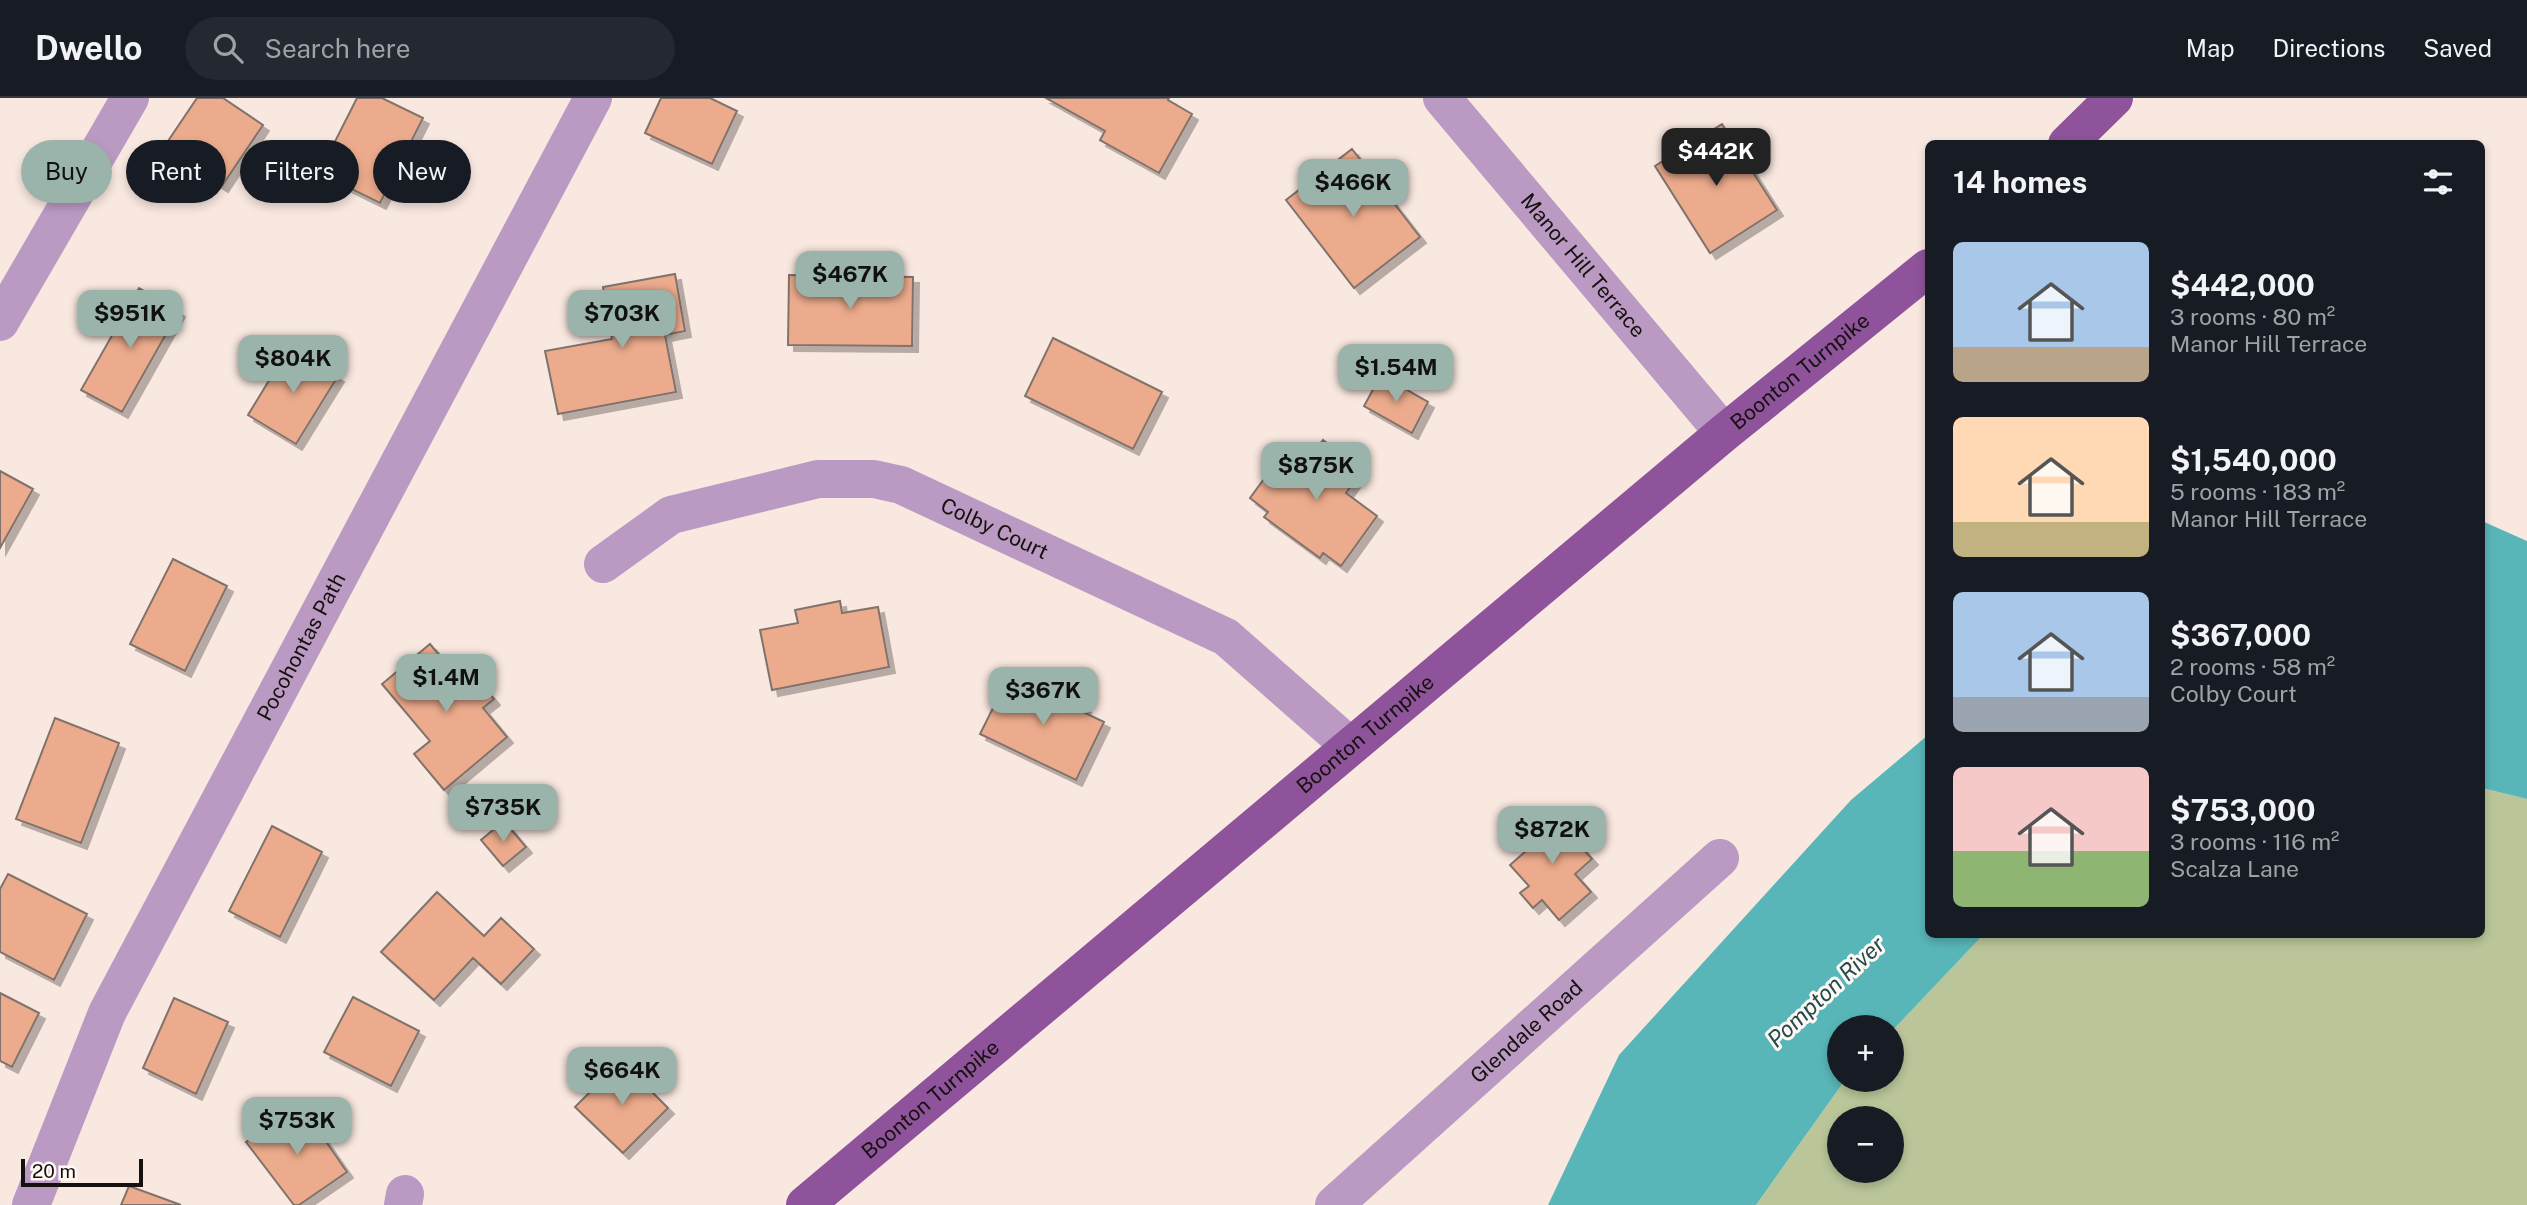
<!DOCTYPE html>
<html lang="en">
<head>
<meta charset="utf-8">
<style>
  :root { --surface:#171b24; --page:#242831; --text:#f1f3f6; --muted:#9ea1a6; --line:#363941; --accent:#9ab4ab }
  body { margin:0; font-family:"Public Sans",sans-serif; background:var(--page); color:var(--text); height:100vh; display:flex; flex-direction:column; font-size:26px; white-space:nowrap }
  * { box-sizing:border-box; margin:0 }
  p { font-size:23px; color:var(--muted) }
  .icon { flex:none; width:38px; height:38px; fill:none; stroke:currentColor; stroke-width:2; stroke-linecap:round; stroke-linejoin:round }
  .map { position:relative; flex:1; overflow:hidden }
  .panel { position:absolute; left:1925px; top:42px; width:560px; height:798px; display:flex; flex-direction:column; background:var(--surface); border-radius:10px; box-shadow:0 4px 10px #0003 }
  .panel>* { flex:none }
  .guide { position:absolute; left:21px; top:42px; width:665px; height:63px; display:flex; gap:14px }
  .controls { position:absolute; left:1827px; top:917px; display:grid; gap:14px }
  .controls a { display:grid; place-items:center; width:77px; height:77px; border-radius:50%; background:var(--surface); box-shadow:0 4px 10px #0003; font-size:35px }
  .scale { position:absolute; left:21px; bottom:18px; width:122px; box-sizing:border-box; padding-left:7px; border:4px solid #16110e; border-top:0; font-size:19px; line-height:24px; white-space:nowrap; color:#16110e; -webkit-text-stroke:5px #fff8f5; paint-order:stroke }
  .price { position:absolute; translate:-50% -60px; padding:0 16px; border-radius:14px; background:var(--accent); color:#111; font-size:23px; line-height:46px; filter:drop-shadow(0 2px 4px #0008) }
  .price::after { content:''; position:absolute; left:50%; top:42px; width:21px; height:16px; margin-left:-10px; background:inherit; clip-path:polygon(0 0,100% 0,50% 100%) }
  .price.on { background:#222; color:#fff }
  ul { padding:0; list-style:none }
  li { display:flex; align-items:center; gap:21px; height:175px; padding:0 28px }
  li span { display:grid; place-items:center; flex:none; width:196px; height:140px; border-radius:10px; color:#555 }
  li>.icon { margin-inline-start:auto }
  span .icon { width:84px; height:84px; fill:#fffc; stroke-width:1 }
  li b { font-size:30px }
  h2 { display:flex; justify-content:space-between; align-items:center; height:84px; padding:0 28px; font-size:30px }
  .chip { padding:0 24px; border-radius:32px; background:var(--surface); box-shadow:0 4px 10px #0003; font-size:24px; line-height:63px }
  .chip.on { background:var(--accent); color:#111 }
  header { display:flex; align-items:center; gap:42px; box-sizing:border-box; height:98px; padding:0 35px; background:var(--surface); border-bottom:2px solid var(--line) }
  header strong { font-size:33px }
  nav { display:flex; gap:38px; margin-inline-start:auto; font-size:24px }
  .search { width:490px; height:63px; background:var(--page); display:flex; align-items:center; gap:18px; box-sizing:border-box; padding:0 24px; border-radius:38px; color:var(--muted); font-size:26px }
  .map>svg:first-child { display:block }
  .green { fill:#bac699; fill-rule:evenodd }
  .water { fill:#59b6b8 }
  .building { fill:#ecab8c; stroke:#81736c; stroke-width:2; filter:url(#shadow) }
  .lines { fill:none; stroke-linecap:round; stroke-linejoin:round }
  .minor { stroke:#ba9ac2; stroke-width:38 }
  .major { stroke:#8e539b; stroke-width:38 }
  .labels { text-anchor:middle; stroke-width:6; stroke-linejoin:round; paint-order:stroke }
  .street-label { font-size:21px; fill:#16110e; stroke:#fff8f5 }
  .water-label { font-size:23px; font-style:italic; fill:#224d4d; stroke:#fff8f5 }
</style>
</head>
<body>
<header>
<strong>Dwello</strong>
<div class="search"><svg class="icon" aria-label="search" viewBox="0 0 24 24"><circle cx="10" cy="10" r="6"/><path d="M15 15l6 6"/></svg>Search here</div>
<nav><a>Map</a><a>Directions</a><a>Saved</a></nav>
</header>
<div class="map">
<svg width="2527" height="1107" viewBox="0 0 2527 1107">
  <defs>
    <filter id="shadow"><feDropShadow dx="6" dy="6" stdDeviation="0" flood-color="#0004"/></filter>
  </defs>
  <rect width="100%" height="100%" fill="#f9e8e0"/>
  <path class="green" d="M2482,690L2527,701V1107H1756L1845,982H1892V933L1983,837L2482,836ZM1839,1020H1892V1073H1839Z"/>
  <path class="water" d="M2482,423L2527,443V701L2482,690Z
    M1928,637V836L1983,837L1892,933V929H1839V982H1845L1756,1107H1548L1619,957L1851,702Z"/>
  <path class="building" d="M197,0H223L263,27L222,88L164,49Z
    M357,0H382L423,20L380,105L319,75Z
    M661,0H710L737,13L712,66L645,35Z
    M1046,0H1169L1168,2L1192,16L1159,75L1100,42L1105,33Z
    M1722,26L1777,112L1710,155L1655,68Z
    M1352,51L1420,139L1354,190L1286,102Z
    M675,176L685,233L665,237L676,294L558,316L545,253L612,241L603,189Z
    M789,177L913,179L912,248L788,247Z
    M139,190L179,213L122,314L81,292Z
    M1053,240L1162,294L1133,351L1025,298Z
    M290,248L338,278L296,346L248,317Z
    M1381,277L1428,304L1412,335L1364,308Z
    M1323,342L1363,371L1346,395L1377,418L1341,468L1323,455L1320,460L1264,419L1268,414L1250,400L1286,351L1306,365Z
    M0,373L33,391L0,450Z
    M173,461L227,488L185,573L130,546Z
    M840,503L842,515L878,509L889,569L772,592L760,532L798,525L795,512Z
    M430,546L454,575L464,566L494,601L483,610L507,639L444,692L414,656L430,643L382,586Z
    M1009,578L1030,588L1033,583L1085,609L1083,614L1104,624L1076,682L980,636Z
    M55,620L119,645L81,745L16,721Z
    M1547,710L1592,761L1575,776L1591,794L1559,822L1542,802L1533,810L1520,795L1529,788L1510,767L1535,745L1523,731Z
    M504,723L526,749L503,768L481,742Z
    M272,728L322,754L280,839L229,813Z
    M8,776L87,816L54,882L0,854V791Z
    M437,794L484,838L501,820L534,851L501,886L473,860L434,902L381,854Z
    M0,895L39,915L12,969L0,963Z
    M353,899L419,933L391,988L324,954Z
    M174,900L228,924L196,996L143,970Z
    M621,963L668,1010L623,1055L575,1009Z
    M302,1009L347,1074L299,1107H294L246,1044Z
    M129,1088L181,1107H121Z"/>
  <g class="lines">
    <g class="minor">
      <path id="s1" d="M1442,0L1724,335"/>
      <path d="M0,224L130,0"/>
      <path id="s2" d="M603,466L671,417L818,381H874L901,387L1226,539L1350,648"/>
      <path id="s3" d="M31,1107L107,915L593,0"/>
      <path d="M403,1107L405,1096"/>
      <path id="s4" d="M1334,1107L1720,760"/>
    </g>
    <g class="major">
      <path d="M2067,46L2114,0"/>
      <path id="s5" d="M805,1107L1724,335L1928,170"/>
    </g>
  </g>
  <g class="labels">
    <g class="street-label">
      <text dy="7" stroke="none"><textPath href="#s1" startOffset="219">Manor Hill Terrace</textPath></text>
      <text dy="7" stroke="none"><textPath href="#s5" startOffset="1298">Boonton Turnpike</textPath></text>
      <text dy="7" stroke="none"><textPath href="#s2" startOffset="422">Colby Court</textPath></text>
      <text dy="7" stroke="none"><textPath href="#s3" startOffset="621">Pocohontas Path</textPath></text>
      <text dy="7" stroke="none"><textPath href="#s5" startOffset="732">Boonton Turnpike</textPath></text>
      <text dy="7" stroke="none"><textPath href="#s4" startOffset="259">Glendale Road</textPath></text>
      <text dy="7" stroke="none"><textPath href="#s5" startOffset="164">Boonton Turnpike</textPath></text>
    </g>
    <g class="water-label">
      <text transform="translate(1826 894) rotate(-43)" y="8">Pompton River</text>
    </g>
  </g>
</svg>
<div class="controls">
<a>+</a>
<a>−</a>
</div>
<div class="scale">20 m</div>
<b class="price on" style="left:1716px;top:90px">$442K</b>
<b class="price" style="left:1353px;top:121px">$466K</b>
<b class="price" style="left:850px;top:213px">$467K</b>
<b class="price" style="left:130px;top:252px">$951K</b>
<b class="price" style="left:622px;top:252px">$703K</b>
<b class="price" style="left:293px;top:297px">$804K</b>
<b class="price" style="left:1396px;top:306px">$1.54M</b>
<b class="price" style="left:1316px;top:404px">$875K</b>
<b class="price" style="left:446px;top:616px">$1.4M</b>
<b class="price" style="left:1043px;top:629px">$367K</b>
<b class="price" style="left:503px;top:746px">$735K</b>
<b class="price" style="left:1552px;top:768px">$872K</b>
<b class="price" style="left:622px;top:1009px">$664K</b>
<b class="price" style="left:297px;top:1059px">$753K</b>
<div class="guide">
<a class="chip on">Buy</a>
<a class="chip">Rent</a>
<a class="chip">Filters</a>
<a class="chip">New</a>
</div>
<section class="panel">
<h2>14 homes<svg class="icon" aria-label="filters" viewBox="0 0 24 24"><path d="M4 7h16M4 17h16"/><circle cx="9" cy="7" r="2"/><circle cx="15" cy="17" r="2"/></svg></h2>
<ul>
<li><span style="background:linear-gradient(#a9c7e8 75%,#b9a48a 0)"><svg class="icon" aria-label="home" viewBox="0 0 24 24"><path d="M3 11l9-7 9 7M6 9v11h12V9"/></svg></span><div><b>$442,000</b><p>3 rooms · 80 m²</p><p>Manor Hill Terrace</p></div></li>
<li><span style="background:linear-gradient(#ffd9b3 75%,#c2b280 0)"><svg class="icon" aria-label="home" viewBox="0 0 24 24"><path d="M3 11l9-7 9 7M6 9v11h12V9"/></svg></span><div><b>$1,540,000</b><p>5 rooms · 183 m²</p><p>Manor Hill Terrace</p></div></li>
<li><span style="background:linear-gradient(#a9c7e8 75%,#9aa5b1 0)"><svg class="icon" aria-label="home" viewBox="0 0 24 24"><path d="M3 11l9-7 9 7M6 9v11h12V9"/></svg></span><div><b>$367,000</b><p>2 rooms · 58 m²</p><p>Colby Court</p></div></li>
<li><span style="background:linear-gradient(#f6c9c9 60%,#8fb573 0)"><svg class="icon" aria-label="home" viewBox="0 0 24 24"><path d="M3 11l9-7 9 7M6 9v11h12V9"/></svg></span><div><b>$753,000</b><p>3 rooms · 116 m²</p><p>Scalza Lane</p></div></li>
</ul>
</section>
</div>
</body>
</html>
